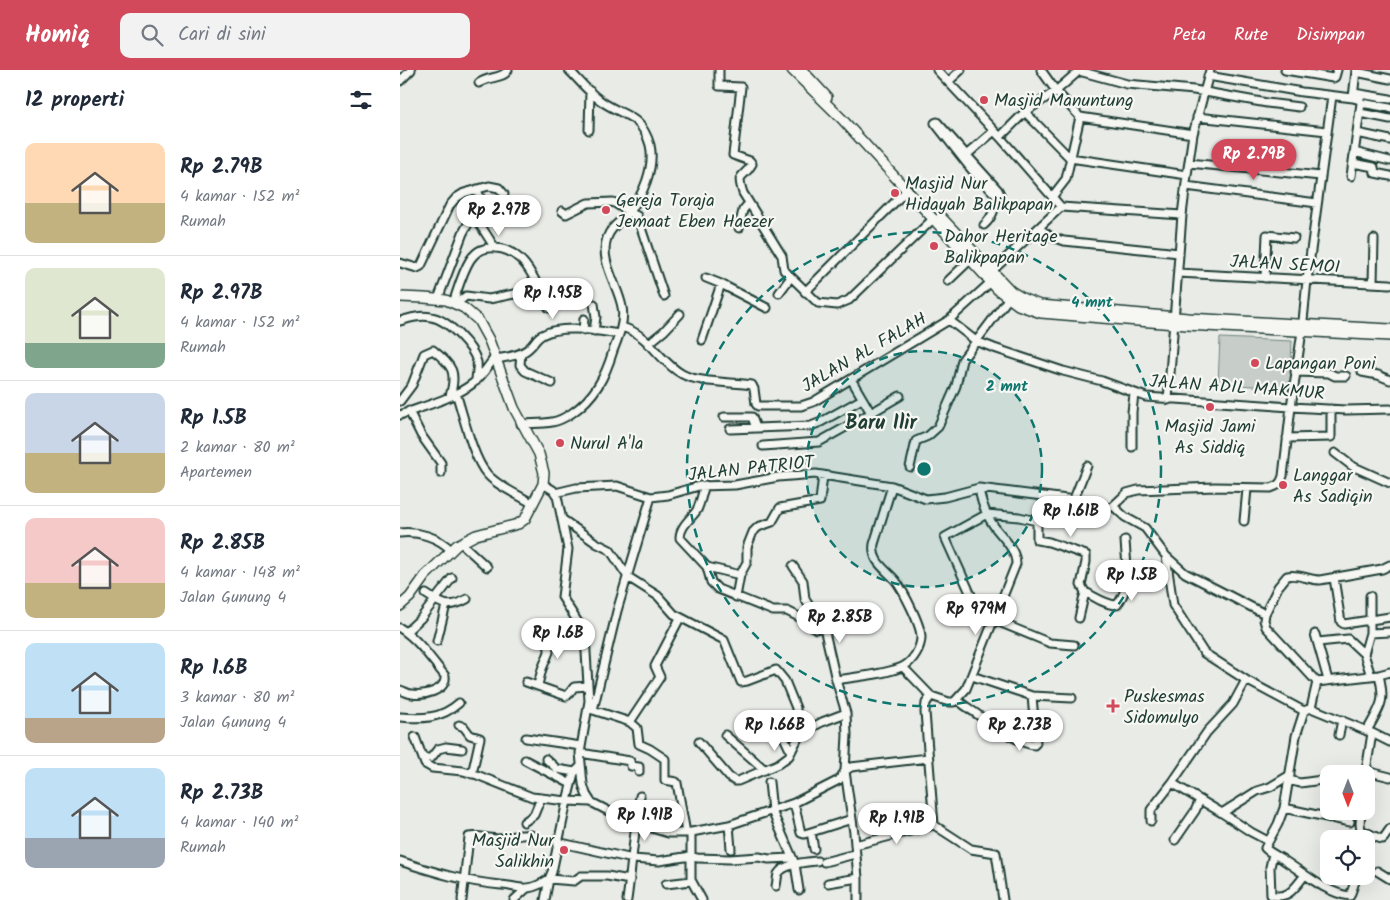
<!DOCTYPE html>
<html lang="id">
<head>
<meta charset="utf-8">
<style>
  :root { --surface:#fff; --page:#f2f2f3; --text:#1f2937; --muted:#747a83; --line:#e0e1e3; --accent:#d1495b }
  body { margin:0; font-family:Kalam,sans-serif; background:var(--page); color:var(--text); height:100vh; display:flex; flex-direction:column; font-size:19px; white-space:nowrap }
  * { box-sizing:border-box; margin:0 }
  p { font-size:16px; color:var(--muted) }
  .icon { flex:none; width:28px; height:28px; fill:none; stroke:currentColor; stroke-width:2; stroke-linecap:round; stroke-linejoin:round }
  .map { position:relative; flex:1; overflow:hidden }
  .sheet { display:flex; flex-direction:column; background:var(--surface); width:400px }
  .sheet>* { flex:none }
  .needle { width:32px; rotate:180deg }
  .fabs { position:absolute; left:920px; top:695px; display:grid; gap:10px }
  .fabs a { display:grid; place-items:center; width:55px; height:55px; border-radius:10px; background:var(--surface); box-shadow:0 5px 20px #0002; font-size:25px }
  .price { position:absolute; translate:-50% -42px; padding:0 11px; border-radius:18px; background:#fff; color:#222; font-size:16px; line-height:32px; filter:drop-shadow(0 1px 2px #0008) }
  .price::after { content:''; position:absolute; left:50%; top:30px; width:15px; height:11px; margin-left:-8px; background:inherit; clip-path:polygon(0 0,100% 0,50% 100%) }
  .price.on { background:var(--accent); color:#fff }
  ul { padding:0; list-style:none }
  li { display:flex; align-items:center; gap:15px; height:125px; padding:0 25px }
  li+li { border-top:1px solid var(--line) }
  li span { display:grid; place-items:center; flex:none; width:140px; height:100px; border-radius:10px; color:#555 }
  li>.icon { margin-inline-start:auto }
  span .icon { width:60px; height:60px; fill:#fffc; stroke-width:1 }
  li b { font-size:21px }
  h2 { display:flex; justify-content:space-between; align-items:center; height:60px; padding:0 25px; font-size:21px }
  header { display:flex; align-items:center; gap:30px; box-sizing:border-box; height:70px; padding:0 25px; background:var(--accent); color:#fff }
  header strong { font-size:24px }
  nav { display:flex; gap:28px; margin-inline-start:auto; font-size:18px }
  .search { width:350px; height:45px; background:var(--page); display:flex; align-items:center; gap:12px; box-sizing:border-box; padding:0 18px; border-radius:10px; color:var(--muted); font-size:19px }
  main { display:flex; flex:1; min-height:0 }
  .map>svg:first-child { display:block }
  .green { fill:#c7cec9; stroke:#73867e }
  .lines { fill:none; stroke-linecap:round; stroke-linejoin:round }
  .minor-casing { stroke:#1f3d34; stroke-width:11 }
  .major-casing { stroke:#1f3d34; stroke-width:12 }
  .minor { stroke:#f6f6f2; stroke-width:7 }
  .major { stroke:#f6f6f2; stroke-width:9 }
  .ring { fill:none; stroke:#0f766e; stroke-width:2.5; stroke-dasharray:9 6 }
  .poi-dot { fill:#d1495b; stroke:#f6f6f2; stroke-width:2 }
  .labels { text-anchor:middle; stroke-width:4.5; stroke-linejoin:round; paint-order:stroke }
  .poi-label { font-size:18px; fill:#1f3d34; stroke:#f6f6f2; text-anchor:start }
  .street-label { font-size:18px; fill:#1f3d34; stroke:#f6f6f2 }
  .quarter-label { font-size:20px; font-weight:bold; fill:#1f3d34; stroke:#f6f6f2 }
  .centre { fill:#0f766e; stroke:#f6f6f2; stroke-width:2.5 }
  .ring-label { font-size:15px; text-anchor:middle; font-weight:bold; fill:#0f766e; stroke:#f6f6f2; stroke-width:4.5; stroke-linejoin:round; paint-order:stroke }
</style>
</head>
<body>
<header>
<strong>Homiq</strong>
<div class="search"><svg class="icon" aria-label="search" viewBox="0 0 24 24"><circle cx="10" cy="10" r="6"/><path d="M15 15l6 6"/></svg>Cari di sini</div>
<nav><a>Peta</a><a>Rute</a><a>Disimpan</a></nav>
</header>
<main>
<section class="sheet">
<h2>12 properti<svg class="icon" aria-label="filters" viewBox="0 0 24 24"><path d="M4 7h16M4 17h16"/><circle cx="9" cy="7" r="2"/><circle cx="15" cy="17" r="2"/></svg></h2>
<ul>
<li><span style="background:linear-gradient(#ffd9b3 60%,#c2b280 0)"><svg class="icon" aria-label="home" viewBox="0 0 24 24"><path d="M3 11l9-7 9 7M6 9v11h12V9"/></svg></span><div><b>Rp 2.79B</b><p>4 kamar · 152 m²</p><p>Rumah</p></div></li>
<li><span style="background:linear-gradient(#dfe7d0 75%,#7fa58c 0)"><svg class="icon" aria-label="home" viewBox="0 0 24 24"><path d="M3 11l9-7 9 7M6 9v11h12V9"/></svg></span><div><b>Rp 2.97B</b><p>4 kamar · 152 m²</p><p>Rumah</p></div></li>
<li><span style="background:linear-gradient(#c9d6e8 60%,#c2b280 0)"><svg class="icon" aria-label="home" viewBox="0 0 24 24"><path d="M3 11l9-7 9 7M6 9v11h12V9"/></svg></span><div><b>Rp 1.5B</b><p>2 kamar · 80 m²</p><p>Apartemen</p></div></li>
<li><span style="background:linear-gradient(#f6c9c9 65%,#c2b280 0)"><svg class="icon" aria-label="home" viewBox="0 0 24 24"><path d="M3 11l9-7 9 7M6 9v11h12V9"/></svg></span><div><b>Rp 2.85B</b><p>4 kamar · 148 m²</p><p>Jalan Gunung 4</p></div></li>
<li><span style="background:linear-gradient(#bfe0f5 75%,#b9a48a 0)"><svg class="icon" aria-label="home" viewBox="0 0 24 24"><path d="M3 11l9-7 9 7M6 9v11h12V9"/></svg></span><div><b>Rp 1.6B</b><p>3 kamar · 80 m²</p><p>Jalan Gunung 4</p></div></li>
<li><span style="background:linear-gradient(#bfe0f5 70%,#9aa5b1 0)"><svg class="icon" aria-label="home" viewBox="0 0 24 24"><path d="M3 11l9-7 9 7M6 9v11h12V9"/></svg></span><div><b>Rp 2.73B</b><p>4 kamar · 140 m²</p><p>Rumah</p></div></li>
</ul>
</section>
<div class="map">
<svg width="990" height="830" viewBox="0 0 990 830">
  <rect width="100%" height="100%" fill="#e9ebe7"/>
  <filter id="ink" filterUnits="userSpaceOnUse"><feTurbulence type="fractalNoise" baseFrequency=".02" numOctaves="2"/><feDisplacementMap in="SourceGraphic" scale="10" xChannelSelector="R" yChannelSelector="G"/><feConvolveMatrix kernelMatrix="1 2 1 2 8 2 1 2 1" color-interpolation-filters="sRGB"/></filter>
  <g filter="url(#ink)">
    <path class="green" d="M820,268L892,271L890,318L818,314Z"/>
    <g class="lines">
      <defs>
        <path id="minor" d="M319,0V16L341,17L333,85L350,91L352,94C343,110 336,101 343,123L382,186L384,200L386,202L418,233L437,235L449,230L534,148
          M537,0L600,67L661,137
          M641,0L656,21L680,47L793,64
          M885,0L933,8L935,7L937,0
          M679,1L727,14L794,20L867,33L899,37
          M956,2L990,9
          M808,6L902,22L953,28L956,0
          M0,11L11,0
          M548,12L561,0
          M79,13C89,6 103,9 108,0
          M954,23L990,29
          M961,33L990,38
          M625,42L670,88L787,105
          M960,43L990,49
          M797,47L927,61
          M537,52L598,120L600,124L599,126L596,125L572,100L535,53Z
          M189,60L190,21
          M957,63L990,70
          M600,67L625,42L656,21L680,0
          M954,82L990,91
          M563,88L594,61
          M789,93L921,106
          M953,93L974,97L975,103L990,106
          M951,106L961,33L960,30L953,28
          M786,116L917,133
          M652,127L666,109L680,47
          M162,141L166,144L188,133L213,132L229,142L237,146L264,226
          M72,146L79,153L95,178
          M584,155C593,147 595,138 597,126
          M339,158L343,140L349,133
          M639,158L651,167L664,171L779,183
          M0,193L17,198L21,196L50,135L56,128L64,123L89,116L99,118L104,124
          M592,201L661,137L782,145
          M778,203L990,214
          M306,208L321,214L367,238
          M865,208L867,165L894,168
          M548,211L571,189
          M973,213L974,169
          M405,222L508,119
          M379,223L391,207
          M38,229L63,163L79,134L80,128L77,119
          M53,233C58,219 62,203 70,190C77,180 84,177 96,178C126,180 137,215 149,238
          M56,234L66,226L89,229L114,224
          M549,250L576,271L594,278L663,301L702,311L746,327L891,337L946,340L990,339
          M0,251C10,248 20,245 31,247C47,249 73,276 77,292C78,298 76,305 76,311
          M221,257C250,264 258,291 282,304C298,313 333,312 352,315L354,319L356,334L358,336H401L413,332L549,250L591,212
          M183,260L184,249
          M194,261L196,247L194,234
          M302,270L321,214
          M248,274L264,261L280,244
          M121,283L120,295L125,301L152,313
          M96,289C106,287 121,286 129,278C134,274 136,268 142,265C162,254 198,261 219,264
          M895,302L929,303L935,306H946
          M962,302L978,305L990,310
          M56,323C63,344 73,389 87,404C97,416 119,425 133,434
          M768,330L782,145L787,105L793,64L810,0
          M0,331L12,315L24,284L33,280C53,296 57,302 50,326
          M9,341L21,365L41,393V403
          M471,343L500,326
          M0,345C24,336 52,329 72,314C82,307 88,296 95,287
          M324,347H352L356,358
          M121,354C131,353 142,354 152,352C159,351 166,347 172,343C195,327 205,307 213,281C218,268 225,252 222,237C218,215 199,191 207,168C211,156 222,151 229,142C243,126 255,97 250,75C241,44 224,47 201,31C189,23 179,10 169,0
          M330,359L411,356L421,352L462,329
          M887,368L931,367V339
          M363,376L419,372L471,343L451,309
          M732,377V342L734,324
          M935,383L952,396L990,413
          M510,397L516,371L528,366L538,357L556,316L562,290L608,229
          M143,414L153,420L157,426L168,479L162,527L181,557L185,566L189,631L180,683L183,714L186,724L191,732L216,745L235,753L268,763H286L329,755L394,733L439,710L445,701L451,697L528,688
          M305,415C302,423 301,432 297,440C291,449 280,456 280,468L307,497L340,505L336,527
          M579,418C581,432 586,445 594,456C602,467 616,479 616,494L566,619L554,632H549L531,626L526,633L525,642L534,755L571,779L596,783L603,830
          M155,423L176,418L217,416L251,427L268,425L299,416L335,415L378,407L416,404L492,416L526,429L545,427L579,418L667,429L705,439L713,436L727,423L738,420L815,417L871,418C878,416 881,413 883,406L891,337L902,261L907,210L932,26
          M673,431L687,396
          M713,436L725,447L745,458L766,486L785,503L865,544
          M162,449L196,473L210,480L228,507L258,526L274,544L324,570L341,612L347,611L376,600L385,611L396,638V653L402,663
          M844,451L847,419
          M0,463C18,461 38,467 51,480
          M61,473L87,497
          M766,486L773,535L804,583L846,610L904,641
          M990,495L982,499L920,510C909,510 897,503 887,506L878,517L865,544L864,550L866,557L917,612L979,605L990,602
          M393,496L403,511L405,529L425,562L436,610L446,643L447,665L445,701L454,763L458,808V830
          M307,497L311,512L318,519L373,541H387L405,550L416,559L422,556
          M340,505L347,492V477L353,462L358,457L372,452L380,438L420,431L423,405
          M934,508L941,552L944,554L990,547
          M685,522C695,527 706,535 717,535C732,516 726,493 725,470
          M26,524C42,535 49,539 67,529
          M970,526V563L964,584L971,606
          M580,545L545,467L587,444L619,447L637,451V470L649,472L686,485V492L681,515L685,522L679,548
          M594,550L650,573L674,575
          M0,558C19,570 31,589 45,606C47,621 23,626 12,624C8,624 4,621 0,620
          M6,562L21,548L52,508
          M970,563L990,562
          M915,564L928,610
          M37,571L46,535
          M918,572L948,569L964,584
          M503,597L531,626
          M572,606L632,626L672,628
          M436,610C454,607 489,604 504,596C513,591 521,578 521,567C521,555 504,522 496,511C486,499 471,492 474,474L492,416
          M126,612L166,626L168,625L174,617L188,616
          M917,612L911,638L904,641L896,666L884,738L878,754L865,778C871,784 879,786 885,791C905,804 926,823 950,826L957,806
          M138,615L142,599L149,582L148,562
          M557,630C574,642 615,673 634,675L636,673L632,626
          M911,638L972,663L966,701L990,707
          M190,639L230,652L237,658L239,674L250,679L265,689V710L276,712L277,713L286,763
          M193,640L217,541L251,427
          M0,647C22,649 41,649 59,633
          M230,652L260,607L255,596L280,548
          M59,655L64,657L70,665L80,668L72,704
          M381,661L391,682
          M967,661C980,636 986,634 979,605
          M972,663L990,672
          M325,665L365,700
          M939,665L942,650
          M15,667L25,694L32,698L63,701L77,705L132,727L167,731L174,703L181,696
          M126,668L181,676
          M299,672L329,707L335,711H338L378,694L389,686L400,664L422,652L446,643
          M180,683L230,691L231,696L239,697V702
          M23,688H31L38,679L46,677L62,679
          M146,689L157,699L175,702
          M125,690L171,714
          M889,710L900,713L922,710
          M369,712L372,741L395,794L399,820
          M772,713L822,743L857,721L870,717L890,705
          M394,733L401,763L404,764L411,762L414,779
          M884,738L950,752
          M961,741L960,754L961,760L981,769H983L990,759
          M822,743L851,762L868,771
          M751,751V740L772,713L807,662L833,634L846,610
          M124,752L134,745L141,728
          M329,755L331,779
          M411,762L452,749
          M291,763V810L302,830
          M775,770L795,741L800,730
          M157,772L233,789L259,791L291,786L297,788L330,789L359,787L369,789L392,788
          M455,775L534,755
          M966,775L970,764
          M873,784L870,797L871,825C889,830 895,817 905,805
          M0,791C33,802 66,812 101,815C109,815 119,819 128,818C135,817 143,813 149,809
          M424,792L455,784
          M977,801L990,809
          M149,809L152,802L167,731L191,732
          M149,809L174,811L181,806H207L230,810
          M428,813L458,808
          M266,814L291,811
          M376,816C377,812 377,807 378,804C384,793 407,792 417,791
          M62,830L69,767C79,765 89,769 98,769C111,768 117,763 131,765
          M114,830L127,818
          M145,830L149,809
          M227,830C232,795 234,760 240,726"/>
        <path id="major" d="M392,0L442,49L598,220L618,235L641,243L787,255L990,266
          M402,0L427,27
          M541,147L611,221L624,229L640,235L788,248L990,259
          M0,227L24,228L46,230L64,238L78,250L89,270L114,338L139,384L144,403L143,414L125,449L118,454L76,465L57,475L25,506L10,527L0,536"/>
      </defs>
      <use href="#minor" class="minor-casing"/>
      <use href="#major" class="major-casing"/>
      <use href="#minor" class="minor"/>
      <use href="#major" class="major"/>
    </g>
  </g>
  <circle cx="524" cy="399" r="118" fill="#0f766e" fill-opacity=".12"/>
  <g class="ring">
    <circle cx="524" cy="399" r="118"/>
    <circle cx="524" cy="399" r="237"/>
  </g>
  <g class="poi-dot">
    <circle cx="584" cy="30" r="5"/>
    <circle cx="495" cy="123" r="5"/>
    <circle cx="206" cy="140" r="5"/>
    <circle cx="534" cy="176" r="5"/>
    <circle cx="855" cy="293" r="5"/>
    <circle cx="810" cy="337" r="5"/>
    <circle cx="160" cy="373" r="5"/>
    <circle cx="883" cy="415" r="5"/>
    <path d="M710.5 628.5h5v5h5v5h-5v5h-5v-5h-5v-5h5z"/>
    <circle cx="164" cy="780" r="5"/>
  </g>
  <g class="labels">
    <g class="poi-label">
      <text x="594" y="36">Masjid Manuntung</text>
      <text x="505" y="119">Masjid Nur<tspan x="505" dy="21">Hidayah Balikpapan</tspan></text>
      <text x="216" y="136">Gereja Toraja<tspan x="216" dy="21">Jemaat Eben Haezer</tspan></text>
      <text x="544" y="172">Dahor Heritage<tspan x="544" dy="21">Balikpapan</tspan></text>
      <text x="865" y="299">Lapangan Poni</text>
      <text x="810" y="362" text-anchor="middle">Masjid Jami<tspan x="810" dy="21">As Siddiq</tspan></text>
      <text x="170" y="379">Nurul A'la</text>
      <text x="893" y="411">Langgar<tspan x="893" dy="21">As Sadiqin</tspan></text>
      <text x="724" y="632">Puskesmas<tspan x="724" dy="21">Sidomulyo</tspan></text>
      <text x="154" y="776" text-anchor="end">Masjid Nur<tspan x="154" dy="21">Salikhin</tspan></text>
    </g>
    <g class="street-label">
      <text transform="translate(885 194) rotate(3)" y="6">JALAN SEMOI</text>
      <text transform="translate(464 282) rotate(-30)" y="6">JALAN AL FALAH</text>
      <text transform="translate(837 317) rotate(4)" y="6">JALAN ADIL MAKMUR</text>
      <text transform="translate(351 398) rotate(-6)" y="6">JALAN PATRIOT</text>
    </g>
    <g class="quarter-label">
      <text x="481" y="359">Baru Ilir</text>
    </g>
  </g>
  <circle cx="524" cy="399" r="8" class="centre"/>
  <g class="ring-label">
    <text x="692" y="237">4 mnt</text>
    <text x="607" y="321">2 mnt</text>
  </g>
</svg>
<div class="fabs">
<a><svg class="needle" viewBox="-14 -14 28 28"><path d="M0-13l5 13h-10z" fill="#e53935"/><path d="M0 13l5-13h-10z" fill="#747a83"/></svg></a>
<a><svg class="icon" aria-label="locate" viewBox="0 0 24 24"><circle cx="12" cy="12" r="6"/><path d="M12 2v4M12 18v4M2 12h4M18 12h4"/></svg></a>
</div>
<b class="price on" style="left:854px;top:111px">Rp 2.79B</b>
<b class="price" style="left:99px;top:167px">Rp 2.97B</b>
<b class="price" style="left:153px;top:250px">Rp 1.95B</b>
<b class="price" style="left:671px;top:468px">Rp 1.61B</b>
<b class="price" style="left:732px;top:532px">Rp 1.5B</b>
<b class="price" style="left:576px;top:566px">Rp 979M</b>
<b class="price" style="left:440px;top:574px">Rp 2.85B</b>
<b class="price" style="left:158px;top:590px">Rp 1.6B</b>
<b class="price" style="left:375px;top:682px">Rp 1.66B</b>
<b class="price" style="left:620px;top:682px">Rp 2.73B</b>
<b class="price" style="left:245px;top:772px">Rp 1.91B</b>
<b class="price" style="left:497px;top:775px">Rp 1.91B</b>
</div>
</main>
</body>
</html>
